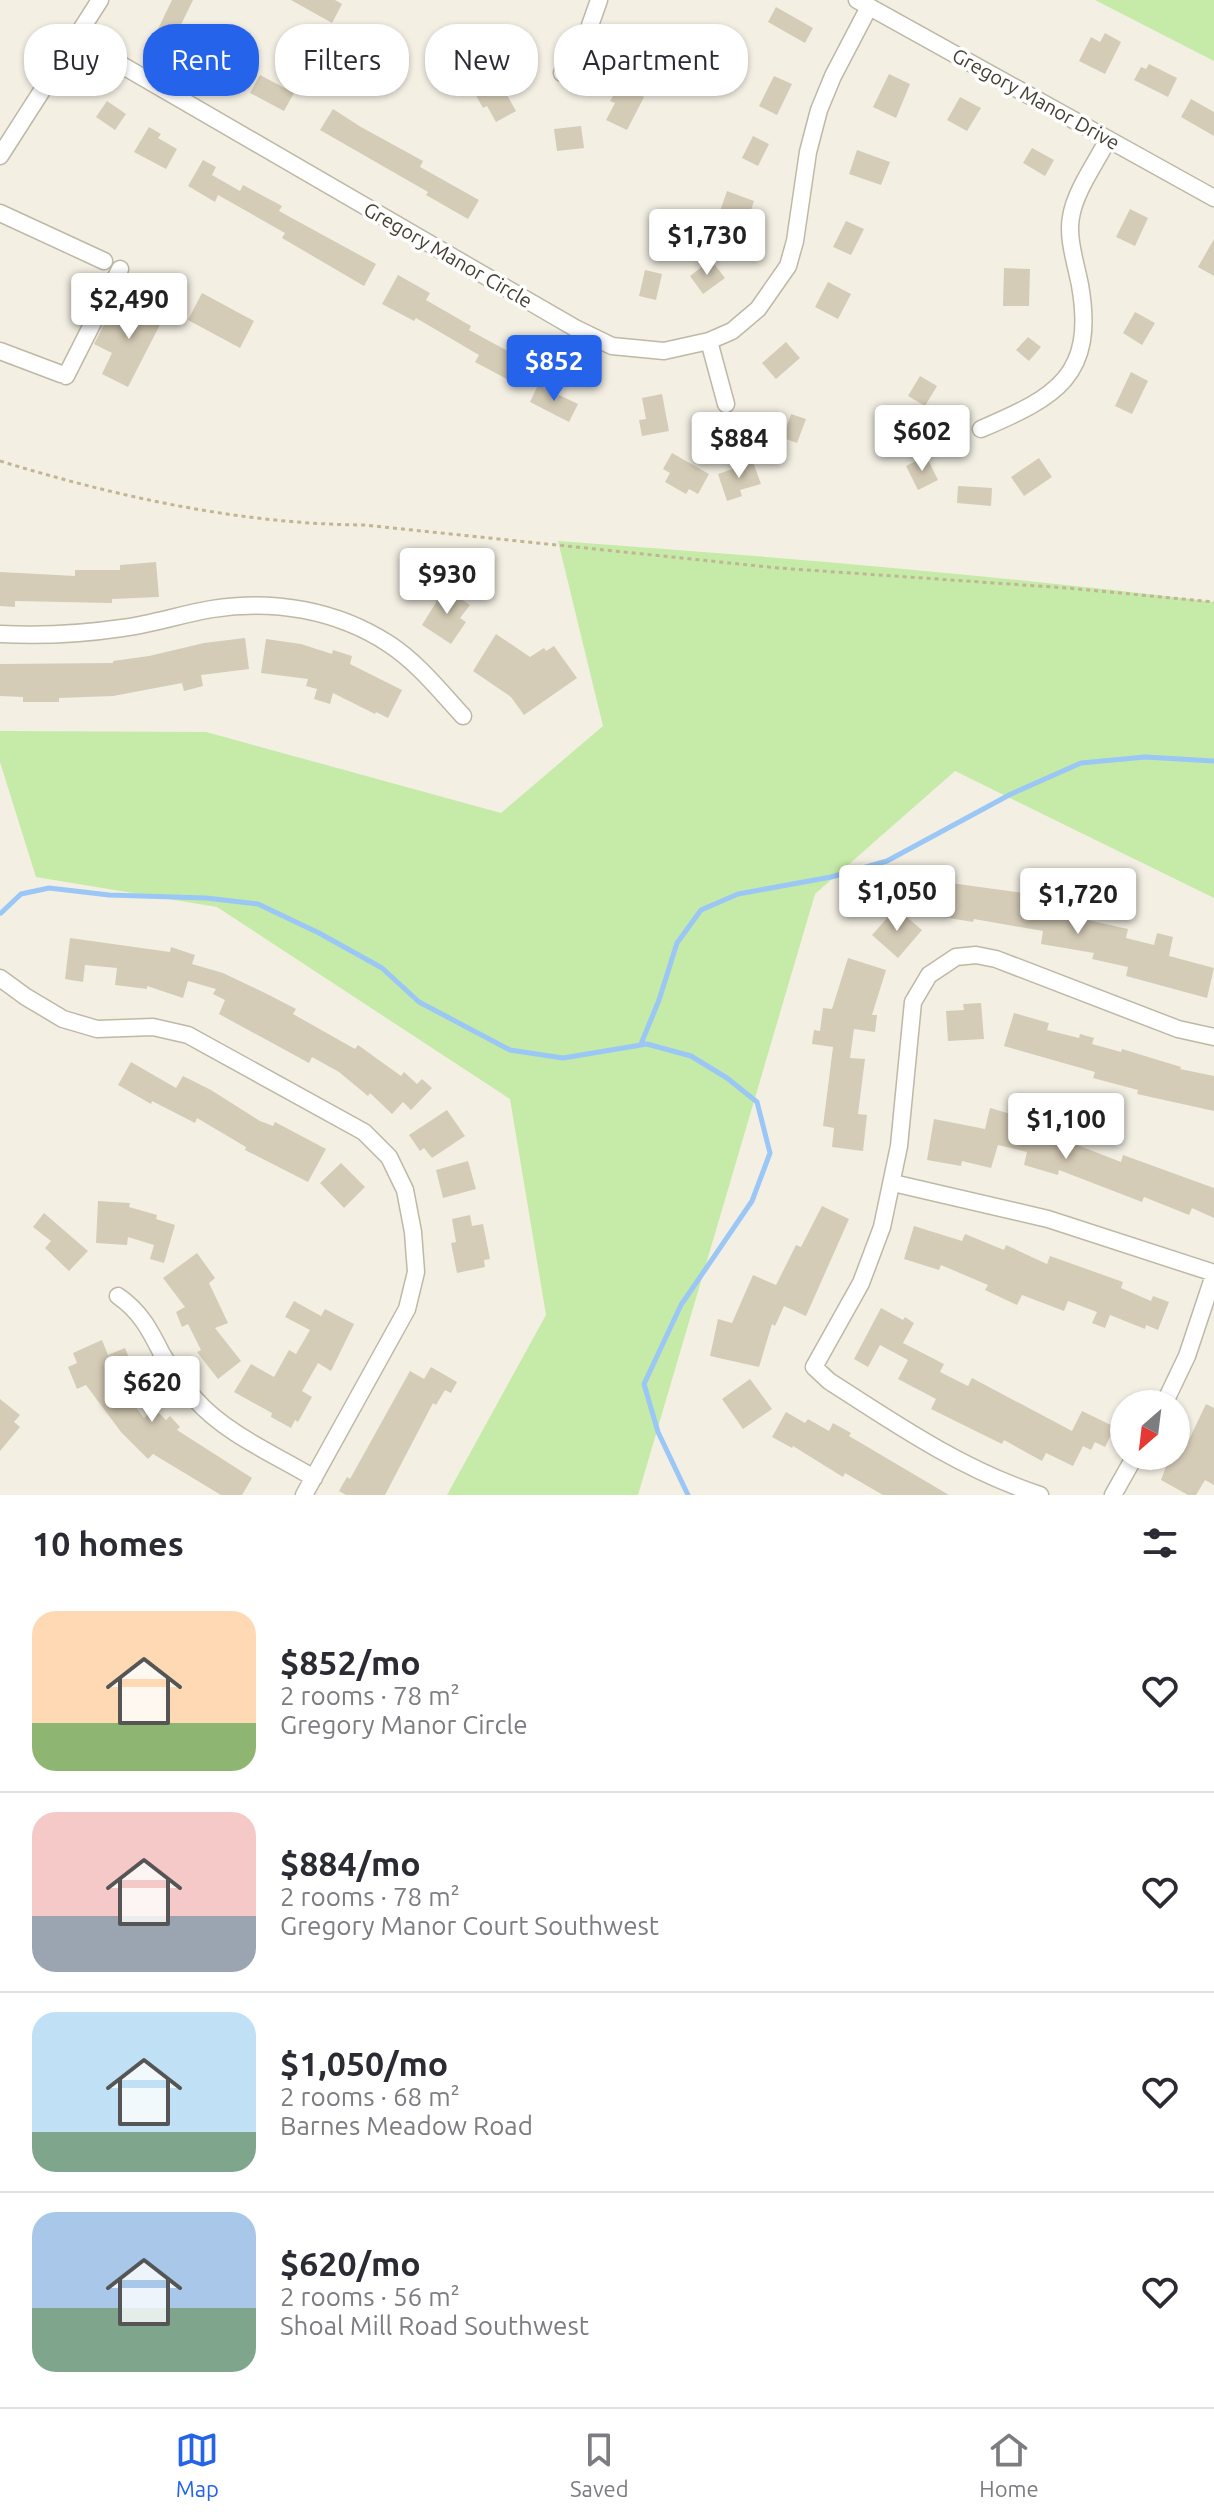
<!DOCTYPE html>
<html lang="en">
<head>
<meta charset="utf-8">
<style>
  :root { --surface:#fff; --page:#f2f2f3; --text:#2b2b33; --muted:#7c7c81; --line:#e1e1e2; --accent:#2563eb }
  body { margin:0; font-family:Ubuntu,sans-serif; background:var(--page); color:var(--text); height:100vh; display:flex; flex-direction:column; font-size:30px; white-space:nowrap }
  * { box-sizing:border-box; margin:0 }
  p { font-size:26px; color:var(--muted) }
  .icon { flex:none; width:44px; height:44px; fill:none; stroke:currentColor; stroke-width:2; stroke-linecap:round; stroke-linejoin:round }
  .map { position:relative; height:1495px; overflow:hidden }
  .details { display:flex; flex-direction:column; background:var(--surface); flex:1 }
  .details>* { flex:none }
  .banner { position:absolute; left:24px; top:24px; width:800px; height:72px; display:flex; gap:16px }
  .needle { width:52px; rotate:208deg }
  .fabs { position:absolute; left:1110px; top:1390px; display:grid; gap:16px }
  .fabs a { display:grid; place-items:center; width:80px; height:80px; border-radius:50%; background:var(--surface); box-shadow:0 2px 6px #0004; font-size:40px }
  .price { position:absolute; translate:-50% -68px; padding:0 18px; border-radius:8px; background:#fff; color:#222; font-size:26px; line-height:52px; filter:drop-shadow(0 2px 4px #0008) }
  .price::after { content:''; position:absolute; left:50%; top:48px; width:24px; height:18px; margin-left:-12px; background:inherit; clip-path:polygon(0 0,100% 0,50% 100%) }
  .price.selected { background:var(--accent); color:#fff }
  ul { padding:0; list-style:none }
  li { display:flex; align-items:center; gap:24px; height:200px; padding:0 32px }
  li+li { border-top:2px solid var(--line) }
  li span { display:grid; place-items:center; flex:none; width:224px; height:160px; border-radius:24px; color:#555 }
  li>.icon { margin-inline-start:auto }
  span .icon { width:96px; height:96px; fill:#fffc; stroke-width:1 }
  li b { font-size:34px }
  h2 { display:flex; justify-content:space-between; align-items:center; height:96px; padding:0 32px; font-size:34px }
  .pill { padding:0 28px; border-radius:32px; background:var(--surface); box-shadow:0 2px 6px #0004; font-size:28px; line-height:72px }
  .pill.selected { background:var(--accent); color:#fff }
  .dock { display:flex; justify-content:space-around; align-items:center; height:112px; border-top:2px solid var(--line); background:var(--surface); font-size:22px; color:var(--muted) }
  .dock a { display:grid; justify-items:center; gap:4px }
  .dock .selected { color:var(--accent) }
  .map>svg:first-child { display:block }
  .green { fill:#c6eaa8 }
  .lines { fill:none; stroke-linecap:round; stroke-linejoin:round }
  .stream { stroke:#9ac7f5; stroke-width:5 }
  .building { fill:#d5ccb7 }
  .minor-casing { stroke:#beb8a5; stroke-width:19 }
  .path { stroke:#c1b595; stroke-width:3; stroke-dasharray:4 4; stroke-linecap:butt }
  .minor { stroke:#fff; stroke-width:16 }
  .labels { text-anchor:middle; stroke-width:7; stroke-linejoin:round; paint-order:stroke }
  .street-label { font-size:20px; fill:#453f33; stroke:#fff }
</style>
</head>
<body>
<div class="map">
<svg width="1214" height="1495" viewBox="0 0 1214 1495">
  <rect width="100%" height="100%" fill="#f3efe3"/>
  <path class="green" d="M1095,0H1214V61Z
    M558,541C777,557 996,575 1214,602V898L955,771L815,894L638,1495H447L546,1315L510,1099L217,907L36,877L0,762V731L206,732L501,813L603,726Z"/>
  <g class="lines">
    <path class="stream" d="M1,913L21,894L49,888L109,895L206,898L258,904L319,933L382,968L419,1002L510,1050L563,1058L647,1044L691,1056L727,1078L757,1102L770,1153L752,1201L681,1305L644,1384L658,1432L688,1495
      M641,1044L659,1000L677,943L701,910L738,894L831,877L887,861L1011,794L1081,763L1145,757L1214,761"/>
  </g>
  <path class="building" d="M172,0H193L174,39L157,31Z
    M291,0H335L342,4L332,23Z
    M776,7L813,28L805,43L768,22Z
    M1105,33L1121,42L1105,74L1079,61L1091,37L1100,42Z
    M206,42L238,59L228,79L209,69L204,78L191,72Z
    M1149,64L1177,78L1168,97L1134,80L1141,67L1146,69Z
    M889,74L910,84L896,118L873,107Z
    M260,75L294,93L284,111L250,93Z
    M502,75L512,92L507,95L516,111L496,122L487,106L483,108L474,92Z
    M774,76L792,84L777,115L759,106Z
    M619,85L644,97L627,130L606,120L615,103L610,101Z
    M960,97L981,108L967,131L947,120Z
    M1191,99L1214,112V136L1181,117Z
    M107,101L126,114L115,130L96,117Z
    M333,109L361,127L423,161L420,167L479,200L468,219L426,195L428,192L320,130Z
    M581,126L584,148L557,151L554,129Z
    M149,127L161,134L158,138L177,149L166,169L134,152Z
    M753,136L769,144L758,166L742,158Z
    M1032,148L1054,160L1045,176L1023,163Z
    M857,150L890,162L881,185L849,174Z
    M203,160L216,167L212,175L240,191L243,185L282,206L279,211L376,264L364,286L282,238L285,233L218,195L215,202L188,186Z
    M727,191L754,201L748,219L742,218L738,230L716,223Z
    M1130,209L1148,218L1135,246L1116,237Z
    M846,221L864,229L851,255L833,247Z
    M1214,239V276L1198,267Z
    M711,260L725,278L703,294L690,276Z
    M1004,268L1030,269L1029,306H1003Z
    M645,270L662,274L656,300L639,296Z
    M398,275L430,293L426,300L471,326L469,330L528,362L516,384L475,362L479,355L416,318L414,321L382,304Z
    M828,282L851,294L838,319L815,307Z
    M202,293L254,321L240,348L188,320Z
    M139,299L166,313L128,387L102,374L112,353L94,344L111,311L129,320Z
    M1135,312L1155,323L1142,345L1123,333Z
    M1028,337L1041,347L1029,361L1016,350Z
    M786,342L800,358L776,379L762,363Z
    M1131,372L1148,381L1132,414L1115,406Z
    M920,376L937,386L925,406L908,396Z
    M538,385L578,404L569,422L530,402Z
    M662,394L669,431L642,436L639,420L646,419L642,398Z
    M791,414L806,419L797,443L783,438Z
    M672,453L709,474L698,494L689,489L686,494L665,482L670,473L663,469Z
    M926,456L938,480L918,490L906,466Z
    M1039,458L1052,477L1024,496L1011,477Z
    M753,462L761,484L740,490L742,496L727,501L718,474Z
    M958,486L992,488L991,506L957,503Z
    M156,562L159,597L112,599V603L15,601V607L0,606V572L75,576V570H120V565Z
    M445,588L470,605L460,618L466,622L451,644L422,625Z
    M496,634L530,657L544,648L546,651L554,646L577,678L524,715L511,697L473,671Z
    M245,638L249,669L201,675L203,686L184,691L182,683L113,696L59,698V702H23V697L0,696V664L113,663V661L149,656L204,643Z
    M266,639L301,644L332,654L333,650L352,656L350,664L402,690L388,718L376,712L375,714L333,693L330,704L314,699L317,689L306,686L308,679L261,673Z
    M943,882L1030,894L1028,906L1083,916V919L1128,929L1126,938L1154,945L1157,933L1173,937L1169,956L1214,968L1207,998L1126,976L1128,967L1092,959L1094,953L1041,944L1043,931L974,919L973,922L937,916Z
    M896,908L922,930L898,958L872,935Z
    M70,938L170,952L171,947L195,955L192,964L223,973L265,993L296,1009L293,1014L355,1049L358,1045L401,1076L404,1072L417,1084L422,1079L432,1088L411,1110L403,1102L392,1114L370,1093L368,1096L339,1072L312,1057L309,1063L219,1014L225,1000L213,994L216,989L188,981L183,998L147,986V989L115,985L117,968L85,965L83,982L65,979Z
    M848,958L886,970L872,1015H877L875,1032L854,1029L850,1058L865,1059L858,1114L867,1115L863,1151L832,1147L834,1128L823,1126L833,1047L812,1044L814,1030L820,1031L823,1008L832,1009Z
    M981,1003L984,1039L948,1041L946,1011L964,1010L963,1004Z
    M1014,1013L1049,1023L1047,1030L1079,1038L1080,1034L1094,1038L1092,1044L1121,1052L1122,1049L1181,1067L1180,1069L1214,1076V1111L1137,1094L1138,1090L1093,1078L1095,1072L1004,1046Z
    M131,1062L176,1088L183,1076L211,1090L260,1121L273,1126L275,1122L326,1149L308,1182L245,1150L246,1147L197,1118L195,1123L152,1101L151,1104L118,1085Z
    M990,1108L1025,1118L1023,1125L1068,1138L1067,1141L1121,1162L1123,1155L1214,1188V1218L1192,1208L1189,1215L1144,1197L1142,1202L1059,1170L1058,1175L1024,1165L1027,1152L998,1145L991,1168L962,1161L961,1166L927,1160L934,1119L985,1129Z
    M447,1110L465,1136L432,1158L424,1148L420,1151L409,1135Z
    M468,1161L476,1189L443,1198L436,1170Z
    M341,1163L365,1187L344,1208L320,1183Z
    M98,1201L130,1203L129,1207L157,1215L156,1219L175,1225L164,1263L150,1259L154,1245L128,1237L127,1245L96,1243Z
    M822,1206L849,1219L806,1316L784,1306L775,1326L772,1324L759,1367L710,1356L718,1319L732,1323L753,1275L776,1285L796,1245L801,1247Z
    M44,1213L88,1251L69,1271L45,1248L51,1241L33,1227Z
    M470,1215L472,1226L483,1224L490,1259L484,1260L485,1267L457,1273L451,1243L456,1242L452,1219Z
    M914,1226L962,1241L965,1234L1004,1250L1006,1245L1047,1264L1050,1256L1123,1282L1121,1288L1151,1301L1153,1296L1169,1302L1158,1330L1146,1325L1145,1329L1110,1315L1105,1328L1092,1323L1097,1312L1068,1301L1064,1311L1022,1295L1017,1305L985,1290L988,1285L941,1265L939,1270L904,1259Z
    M197,1253L215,1278L209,1283L228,1323L215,1328L241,1361L218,1379L197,1352L201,1350L188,1324L182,1327L176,1312L185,1307L163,1278Z
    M294,1301L321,1316L325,1309L354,1324L331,1371L318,1363L302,1391L312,1397L298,1422L295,1420L291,1428L271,1417L272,1413L234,1392L251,1364L274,1377L289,1350L296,1354L310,1330L285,1317Z
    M881,1308L903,1320L905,1317L914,1323L903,1343L944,1364L940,1372L968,1386L972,1378L1072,1431L1082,1411L1115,1427L1105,1447L1095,1442L1091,1450L1083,1446L1073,1466L1046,1453L1042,1461L1004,1440L1002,1444L931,1409L936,1399L898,1379L908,1360L880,1345L868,1367L854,1359Z
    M102,1340L108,1355L125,1348L132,1365L111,1374L144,1418L154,1408L166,1420L170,1416L180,1427L177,1430L252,1478L242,1495H221L153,1454L148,1459L121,1432L86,1385L77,1389L68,1367L77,1363L73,1353Z
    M431,1367L457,1382L451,1393L445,1390L436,1405L433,1403L385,1495H346L339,1491L347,1477L350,1479L410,1371L424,1379Z
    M750,1379L772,1409L743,1429L722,1399Z
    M0,1399L20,1415L14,1422L20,1427L0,1451Z
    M1206,1404L1214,1408V1485L1205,1480L1196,1495H1188L1161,1480L1170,1456H1176V1448L1183,1452Z
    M786,1412L805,1423L808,1419L829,1431L833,1423L851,1433L849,1436L949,1495H883L845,1473L843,1477L793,1446L792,1448L772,1437Z"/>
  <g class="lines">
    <defs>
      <path id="minor" d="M857,0L1214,198
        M75,38L575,328L612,346L664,351L709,341L732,331L758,309L788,266L795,241L808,152L819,110L833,76L869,7
        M562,73L582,48L599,0
        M0,156L100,0
        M0,213L104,261
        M709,341L726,404
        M0,351L61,374
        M66,376L120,269
        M981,429C1056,397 1096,376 1080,285C1076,264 1067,238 1071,217C1075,191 1096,163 1108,139
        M0,634C41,636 82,634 122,628C153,624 182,614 212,609C273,599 337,610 389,644C418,663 440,691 463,716
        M0,978L26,997L63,1019L97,1029L153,1027L188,1035L364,1132L389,1157L405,1190L413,1232L416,1272L407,1309L304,1495
        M893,1183L1048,1219L1214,1273
        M118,1296C140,1311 150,1330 162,1354C171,1370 183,1385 195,1399C226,1434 274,1454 314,1478
        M1164,1404L1187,1356L1214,1275
        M1040,1495C963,1470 897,1425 829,1381L814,1367L861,1283L882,1227L899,1146L913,1002L929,975L956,957L976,955L996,959L1178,1029L1214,1037
        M1113,1495L1135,1456"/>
    </defs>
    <use href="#minor" class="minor-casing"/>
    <path class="path" d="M0,461C118,497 240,524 364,525L778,568L1067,588L1214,602"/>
    <use href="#minor" class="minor"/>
  </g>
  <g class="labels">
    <g class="street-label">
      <text transform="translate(1036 99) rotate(29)" y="7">Gregory Manor Drive</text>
      <text transform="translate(448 255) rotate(30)" y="7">Gregory Manor Circle</text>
    </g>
  </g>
</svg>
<div class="fabs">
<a><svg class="needle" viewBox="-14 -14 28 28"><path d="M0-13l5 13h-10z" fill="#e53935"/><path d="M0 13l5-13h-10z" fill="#7c7c81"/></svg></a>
</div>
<b class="price" style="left:707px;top:277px">$1,730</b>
<b class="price" style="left:129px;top:341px">$2,490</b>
<b class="price selected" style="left:554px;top:403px">$852</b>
<b class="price" style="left:922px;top:473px">$602</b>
<b class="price" style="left:739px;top:480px">$884</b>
<b class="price" style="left:447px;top:616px">$930</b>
<b class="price" style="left:897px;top:933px">$1,050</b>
<b class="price" style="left:1078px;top:936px">$1,720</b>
<b class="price" style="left:1066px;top:1161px">$1,100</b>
<b class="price" style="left:152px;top:1424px">$620</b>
<div class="banner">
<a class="pill">Buy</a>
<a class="pill selected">Rent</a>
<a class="pill">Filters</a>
<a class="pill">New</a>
<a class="pill">Apartment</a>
</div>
</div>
<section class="details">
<h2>10 homes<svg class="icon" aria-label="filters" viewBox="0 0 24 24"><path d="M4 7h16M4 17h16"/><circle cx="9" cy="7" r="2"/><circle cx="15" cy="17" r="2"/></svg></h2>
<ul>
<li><span style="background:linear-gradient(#ffd9b3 70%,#8fb573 0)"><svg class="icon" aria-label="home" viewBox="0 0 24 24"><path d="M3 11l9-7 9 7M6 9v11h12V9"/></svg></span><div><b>$852/mo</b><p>2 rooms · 78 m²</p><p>Gregory Manor Circle</p></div><svg class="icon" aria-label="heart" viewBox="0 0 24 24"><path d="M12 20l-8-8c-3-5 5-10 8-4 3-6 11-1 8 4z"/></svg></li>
<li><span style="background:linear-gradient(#f6c9c9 65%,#9aa5b1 0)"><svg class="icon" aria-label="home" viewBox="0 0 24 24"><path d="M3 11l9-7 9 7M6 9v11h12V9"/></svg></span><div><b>$884/mo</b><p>2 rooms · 78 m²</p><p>Gregory Manor Court Southwest</p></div><svg class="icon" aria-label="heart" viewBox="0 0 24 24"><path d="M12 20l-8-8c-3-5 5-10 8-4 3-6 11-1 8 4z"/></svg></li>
<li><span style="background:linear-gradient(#bfe0f5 75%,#7fa58c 0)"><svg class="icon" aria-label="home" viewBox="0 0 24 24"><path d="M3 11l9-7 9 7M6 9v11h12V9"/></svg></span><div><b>$1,050/mo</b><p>2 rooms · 68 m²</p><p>Barnes Meadow Road</p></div><svg class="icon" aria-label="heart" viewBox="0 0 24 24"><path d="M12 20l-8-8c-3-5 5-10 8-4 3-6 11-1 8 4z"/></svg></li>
<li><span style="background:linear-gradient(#a9c7e8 60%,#7fa58c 0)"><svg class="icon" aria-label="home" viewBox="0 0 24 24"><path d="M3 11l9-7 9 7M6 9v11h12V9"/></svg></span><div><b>$620/mo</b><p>2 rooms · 56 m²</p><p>Shoal Mill Road Southwest</p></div><svg class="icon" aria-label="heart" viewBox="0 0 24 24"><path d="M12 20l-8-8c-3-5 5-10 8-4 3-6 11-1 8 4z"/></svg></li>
</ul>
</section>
<nav class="dock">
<a class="selected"><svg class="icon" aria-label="map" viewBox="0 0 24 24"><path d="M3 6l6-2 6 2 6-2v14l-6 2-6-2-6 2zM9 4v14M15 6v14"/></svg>Map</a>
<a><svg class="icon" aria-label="saved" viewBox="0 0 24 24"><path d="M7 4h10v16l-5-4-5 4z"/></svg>Saved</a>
<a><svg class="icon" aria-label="home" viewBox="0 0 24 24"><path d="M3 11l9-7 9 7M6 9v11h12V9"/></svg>Home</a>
</nav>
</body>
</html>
